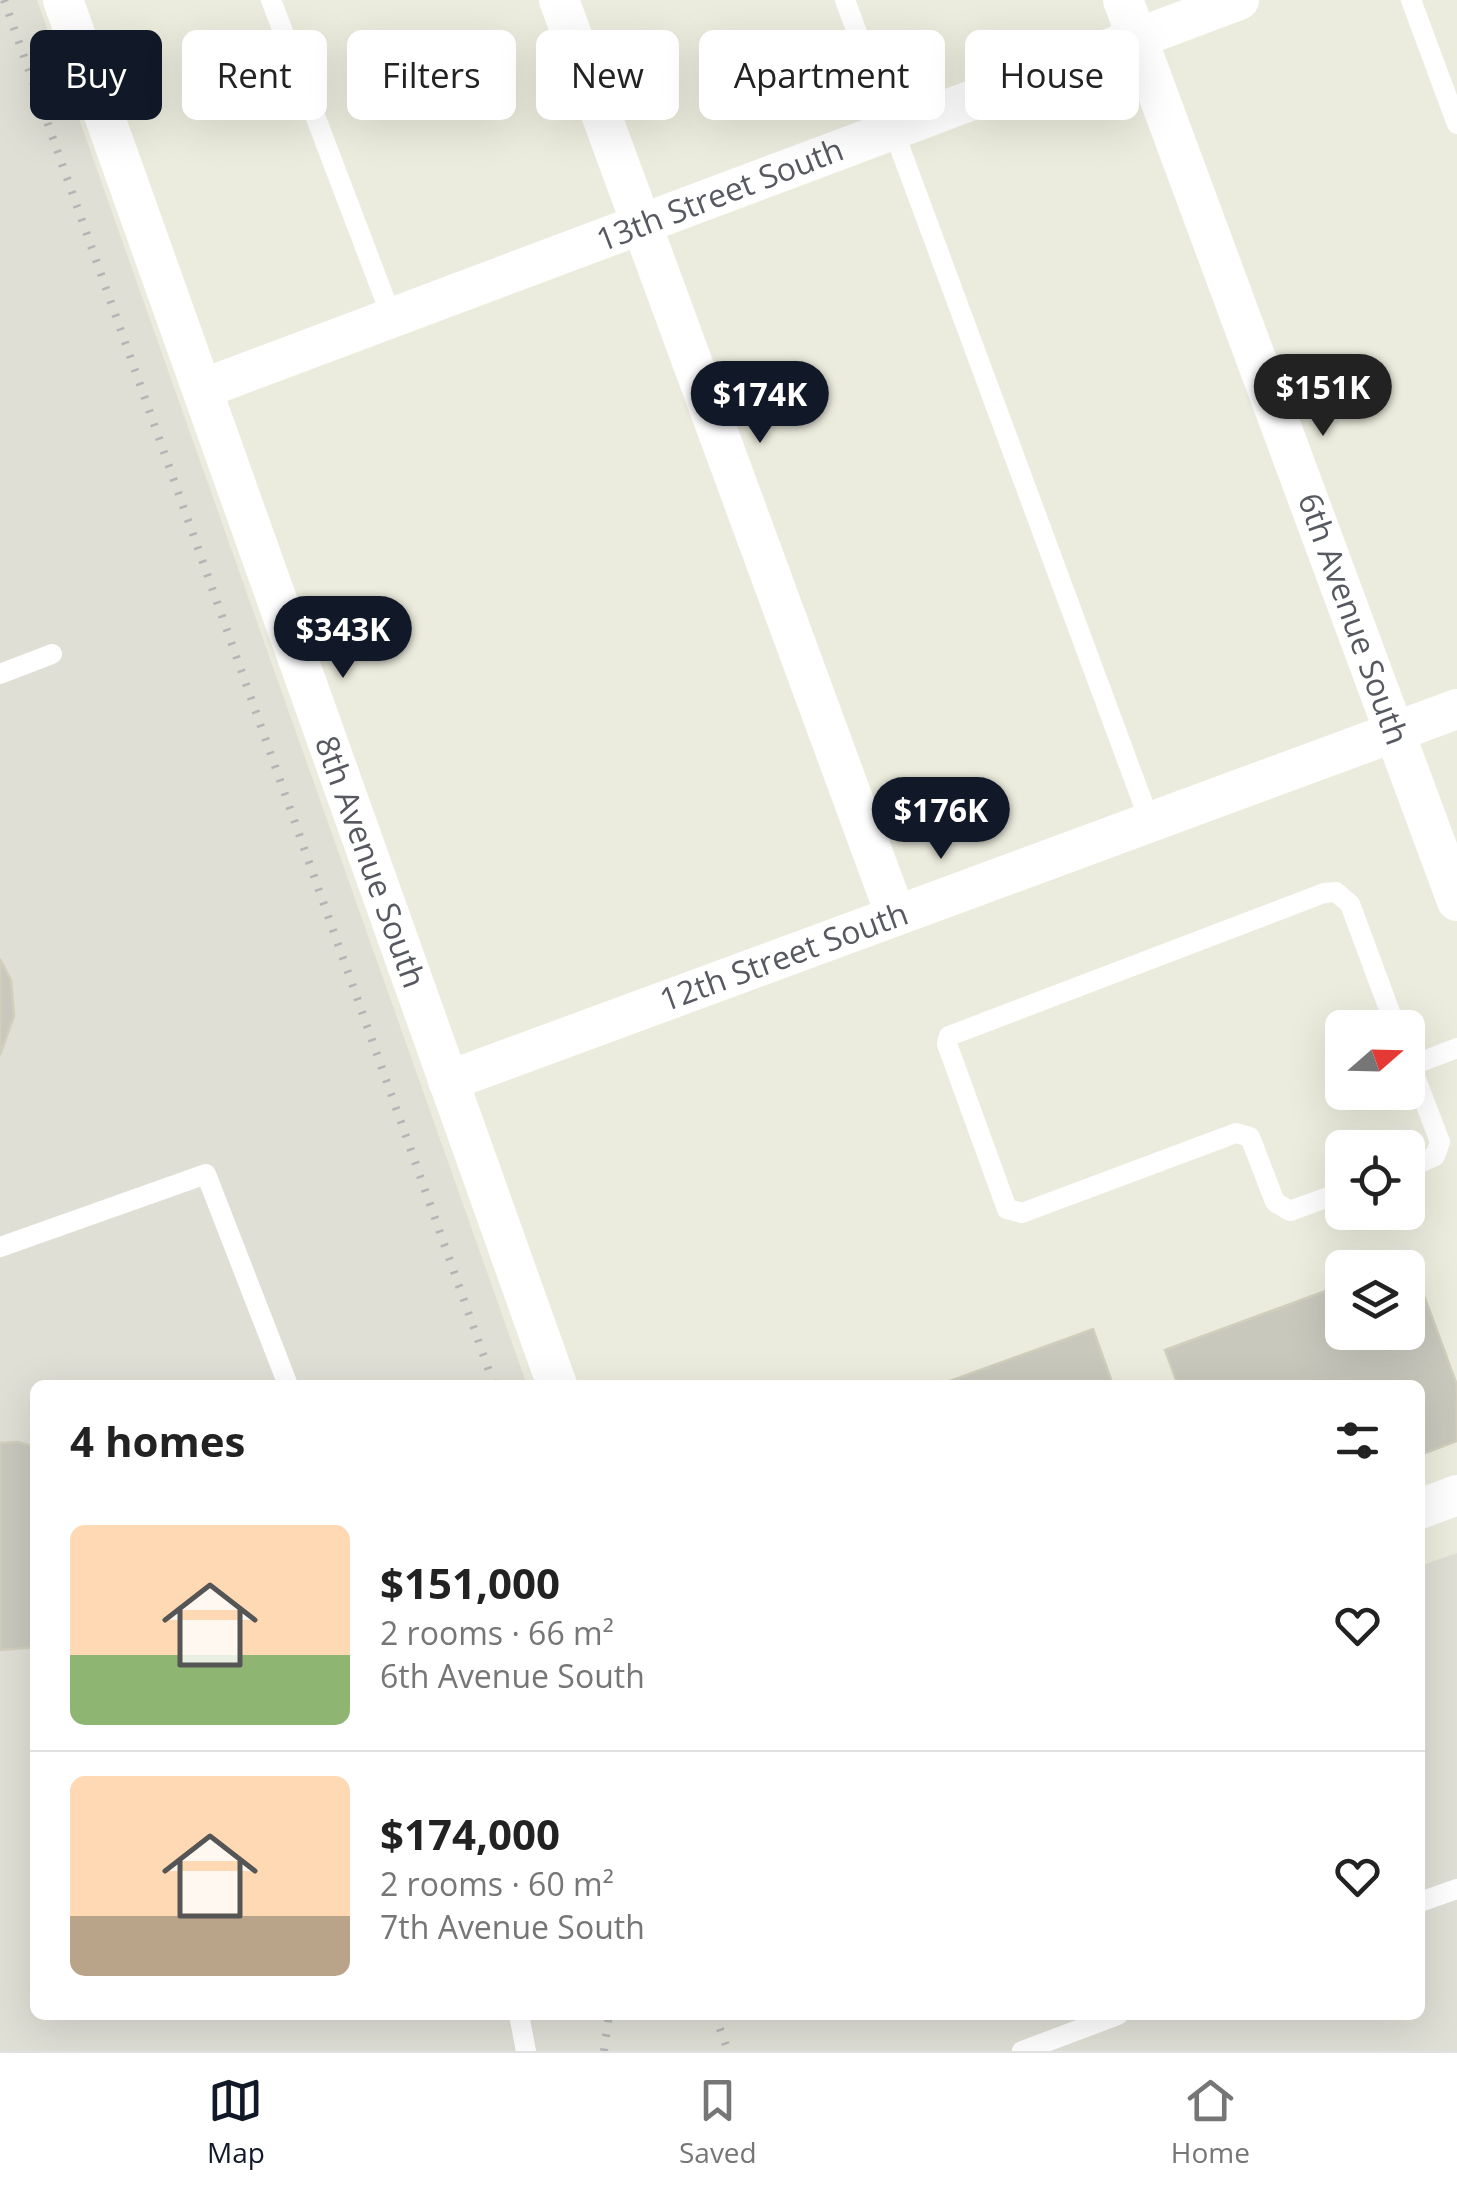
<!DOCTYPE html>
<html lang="en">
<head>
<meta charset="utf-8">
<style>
  :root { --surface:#fff; --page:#f2f2f2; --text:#222; --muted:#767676; --line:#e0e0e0; --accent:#111827 }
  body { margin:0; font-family:"Open Sans",sans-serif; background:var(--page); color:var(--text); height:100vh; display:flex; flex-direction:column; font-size:38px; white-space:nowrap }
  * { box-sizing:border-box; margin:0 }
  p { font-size:32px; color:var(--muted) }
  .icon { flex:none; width:55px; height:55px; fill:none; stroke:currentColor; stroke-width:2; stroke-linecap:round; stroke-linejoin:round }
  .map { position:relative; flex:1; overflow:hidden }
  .details { position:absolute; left:30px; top:1380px; width:1395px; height:640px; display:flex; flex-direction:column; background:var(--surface); border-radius:15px; box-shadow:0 10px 40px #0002 }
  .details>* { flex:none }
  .top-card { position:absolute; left:30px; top:30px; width:1398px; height:90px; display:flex; gap:20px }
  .needle { width:65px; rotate:70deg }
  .controls { position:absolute; left:1325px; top:1010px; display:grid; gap:20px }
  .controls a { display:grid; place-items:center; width:100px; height:100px; border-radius:15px; background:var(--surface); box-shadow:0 10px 40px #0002; font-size:50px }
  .price { position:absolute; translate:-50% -85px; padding:0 22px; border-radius:35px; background:var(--accent); color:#fff; font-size:32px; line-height:65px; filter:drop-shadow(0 2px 5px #0008) }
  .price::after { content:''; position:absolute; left:50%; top:60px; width:30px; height:22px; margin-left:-15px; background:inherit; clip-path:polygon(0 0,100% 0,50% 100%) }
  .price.on { background:#222; color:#fff }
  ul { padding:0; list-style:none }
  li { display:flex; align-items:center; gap:30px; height:250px; padding:0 40px }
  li+li { border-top:2px solid var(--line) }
  li span { display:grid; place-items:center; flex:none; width:280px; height:200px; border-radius:15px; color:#555 }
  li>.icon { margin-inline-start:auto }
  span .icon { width:120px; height:120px; fill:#fffc; stroke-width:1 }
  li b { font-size:42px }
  h2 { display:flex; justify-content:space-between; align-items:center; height:120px; padding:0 40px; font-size:42px }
  .tag { padding:0 35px; border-radius:15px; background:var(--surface); box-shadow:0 10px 40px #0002; font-size:35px; line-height:90px }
  .tag.on { background:var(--accent); color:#fff }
  .menu { display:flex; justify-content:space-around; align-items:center; height:140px; border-top:2px solid var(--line); background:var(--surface); font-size:28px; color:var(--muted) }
  .menu a { display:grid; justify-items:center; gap:5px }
  .menu .on { color:var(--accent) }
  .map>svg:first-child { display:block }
  .industrial { fill:#dfdfd6 }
  .building { fill:#c9c8bd; stroke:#d1cfbc; stroke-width:2.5 }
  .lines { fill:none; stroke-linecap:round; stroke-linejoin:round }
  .lane { stroke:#fff; stroke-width:20 }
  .street { stroke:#fff; stroke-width:40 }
  .rail { stroke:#b5b5b6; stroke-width:8; stroke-dasharray:2.5 12; stroke-linecap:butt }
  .labels { text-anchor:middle; stroke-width:8; stroke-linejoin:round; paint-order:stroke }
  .street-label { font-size:32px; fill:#575961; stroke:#fff }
</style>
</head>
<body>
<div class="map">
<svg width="1457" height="2051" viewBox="0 0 1457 2051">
  <rect width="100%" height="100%" fill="#ececde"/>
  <path class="industrial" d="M0,0H37L527,1385H35V2015H1420V1566L1457,1553V2051H0Z"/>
  <path class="building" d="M0,959L11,980L14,1016L0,1055Z
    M1411,1260L1457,1385V1441L1420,1455V1385H1178L1165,1350L1342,1285V1332H1408V1268H1390Z
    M1093,1329L1113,1385H939Z
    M18,1442L35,1447V1647L0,1650V1443Z"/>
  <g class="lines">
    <path class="lane" d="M271,0L392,318
      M845,0L1150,822
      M1411,0L1457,124
      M0,674L52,654
      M1408,1058L1440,1142L1435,1156L1408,1168
      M1410,1066L1457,1048
      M1342,1192L1290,1211L1275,1202L1250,1137L1236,1133L1022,1213L1007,1209L947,1044L949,1036L1324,893L1336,892L1350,904L1396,1028
      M0,1247L206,1174L288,1385
      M1420,1902L1457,1889
      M519,2015L526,2051
      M1022,2051L1118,2015"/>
    <path class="street" d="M63,0L557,1385
      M559,0L896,916
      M1123,0L1457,901
      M202,389L1239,0
      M448,1081L1457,709
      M1420,1509L1457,1495"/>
    <path class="rail" d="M4,0L494,1385
      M715,2015L728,2051
      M604,2051L609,2015"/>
  </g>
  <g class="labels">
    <g class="street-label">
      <text transform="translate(720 195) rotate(-21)" y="11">13th Street South</text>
      <text transform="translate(1353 619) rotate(70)" y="11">6th Avenue South</text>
      <text transform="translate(370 862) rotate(70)" y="11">8th Avenue South</text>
      <text transform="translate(784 957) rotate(-20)" y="11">12th Street South</text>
    </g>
  </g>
</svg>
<div class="controls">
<a><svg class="needle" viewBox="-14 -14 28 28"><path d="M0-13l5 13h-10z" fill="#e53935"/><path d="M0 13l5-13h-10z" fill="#767676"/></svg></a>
<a><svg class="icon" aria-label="locate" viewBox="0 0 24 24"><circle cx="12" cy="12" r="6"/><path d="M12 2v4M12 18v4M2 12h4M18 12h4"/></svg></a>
<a><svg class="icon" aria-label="layers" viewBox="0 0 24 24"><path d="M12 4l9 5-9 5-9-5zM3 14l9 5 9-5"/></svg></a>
</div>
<b class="price on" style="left:1323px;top:439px">$151K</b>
<b class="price" style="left:760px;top:446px">$174K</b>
<b class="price" style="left:343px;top:681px">$343K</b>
<b class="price" style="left:941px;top:862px">$176K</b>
<div class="top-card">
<a class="tag on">Buy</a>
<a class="tag">Rent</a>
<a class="tag">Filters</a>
<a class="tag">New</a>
<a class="tag">Apartment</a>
<a class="tag">House</a>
</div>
<section class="details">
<h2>4 homes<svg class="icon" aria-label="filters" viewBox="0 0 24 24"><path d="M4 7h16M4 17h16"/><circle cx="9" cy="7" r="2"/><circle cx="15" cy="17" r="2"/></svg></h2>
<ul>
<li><span style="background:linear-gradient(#ffd9b3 65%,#8fb573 0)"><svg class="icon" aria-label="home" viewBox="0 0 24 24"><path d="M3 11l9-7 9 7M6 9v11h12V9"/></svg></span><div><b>$151,000</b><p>2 rooms · 66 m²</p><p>6th Avenue South</p></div><svg class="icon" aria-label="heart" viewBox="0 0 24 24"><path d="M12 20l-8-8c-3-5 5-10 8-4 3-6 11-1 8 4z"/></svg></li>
<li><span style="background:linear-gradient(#ffd9b3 70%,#b9a48a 0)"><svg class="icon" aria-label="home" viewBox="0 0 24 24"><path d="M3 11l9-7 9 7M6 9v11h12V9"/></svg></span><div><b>$174,000</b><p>2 rooms · 60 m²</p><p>7th Avenue South</p></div><svg class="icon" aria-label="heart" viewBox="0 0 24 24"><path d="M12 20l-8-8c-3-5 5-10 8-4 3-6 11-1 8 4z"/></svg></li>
</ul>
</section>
</div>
<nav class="menu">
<a class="on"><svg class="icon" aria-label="map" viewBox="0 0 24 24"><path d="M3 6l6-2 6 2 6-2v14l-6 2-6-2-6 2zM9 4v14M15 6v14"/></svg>Map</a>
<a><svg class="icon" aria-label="saved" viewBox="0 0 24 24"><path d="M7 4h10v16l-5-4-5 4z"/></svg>Saved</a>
<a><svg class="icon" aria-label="home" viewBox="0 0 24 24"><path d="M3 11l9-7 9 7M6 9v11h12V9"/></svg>Home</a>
</nav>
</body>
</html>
